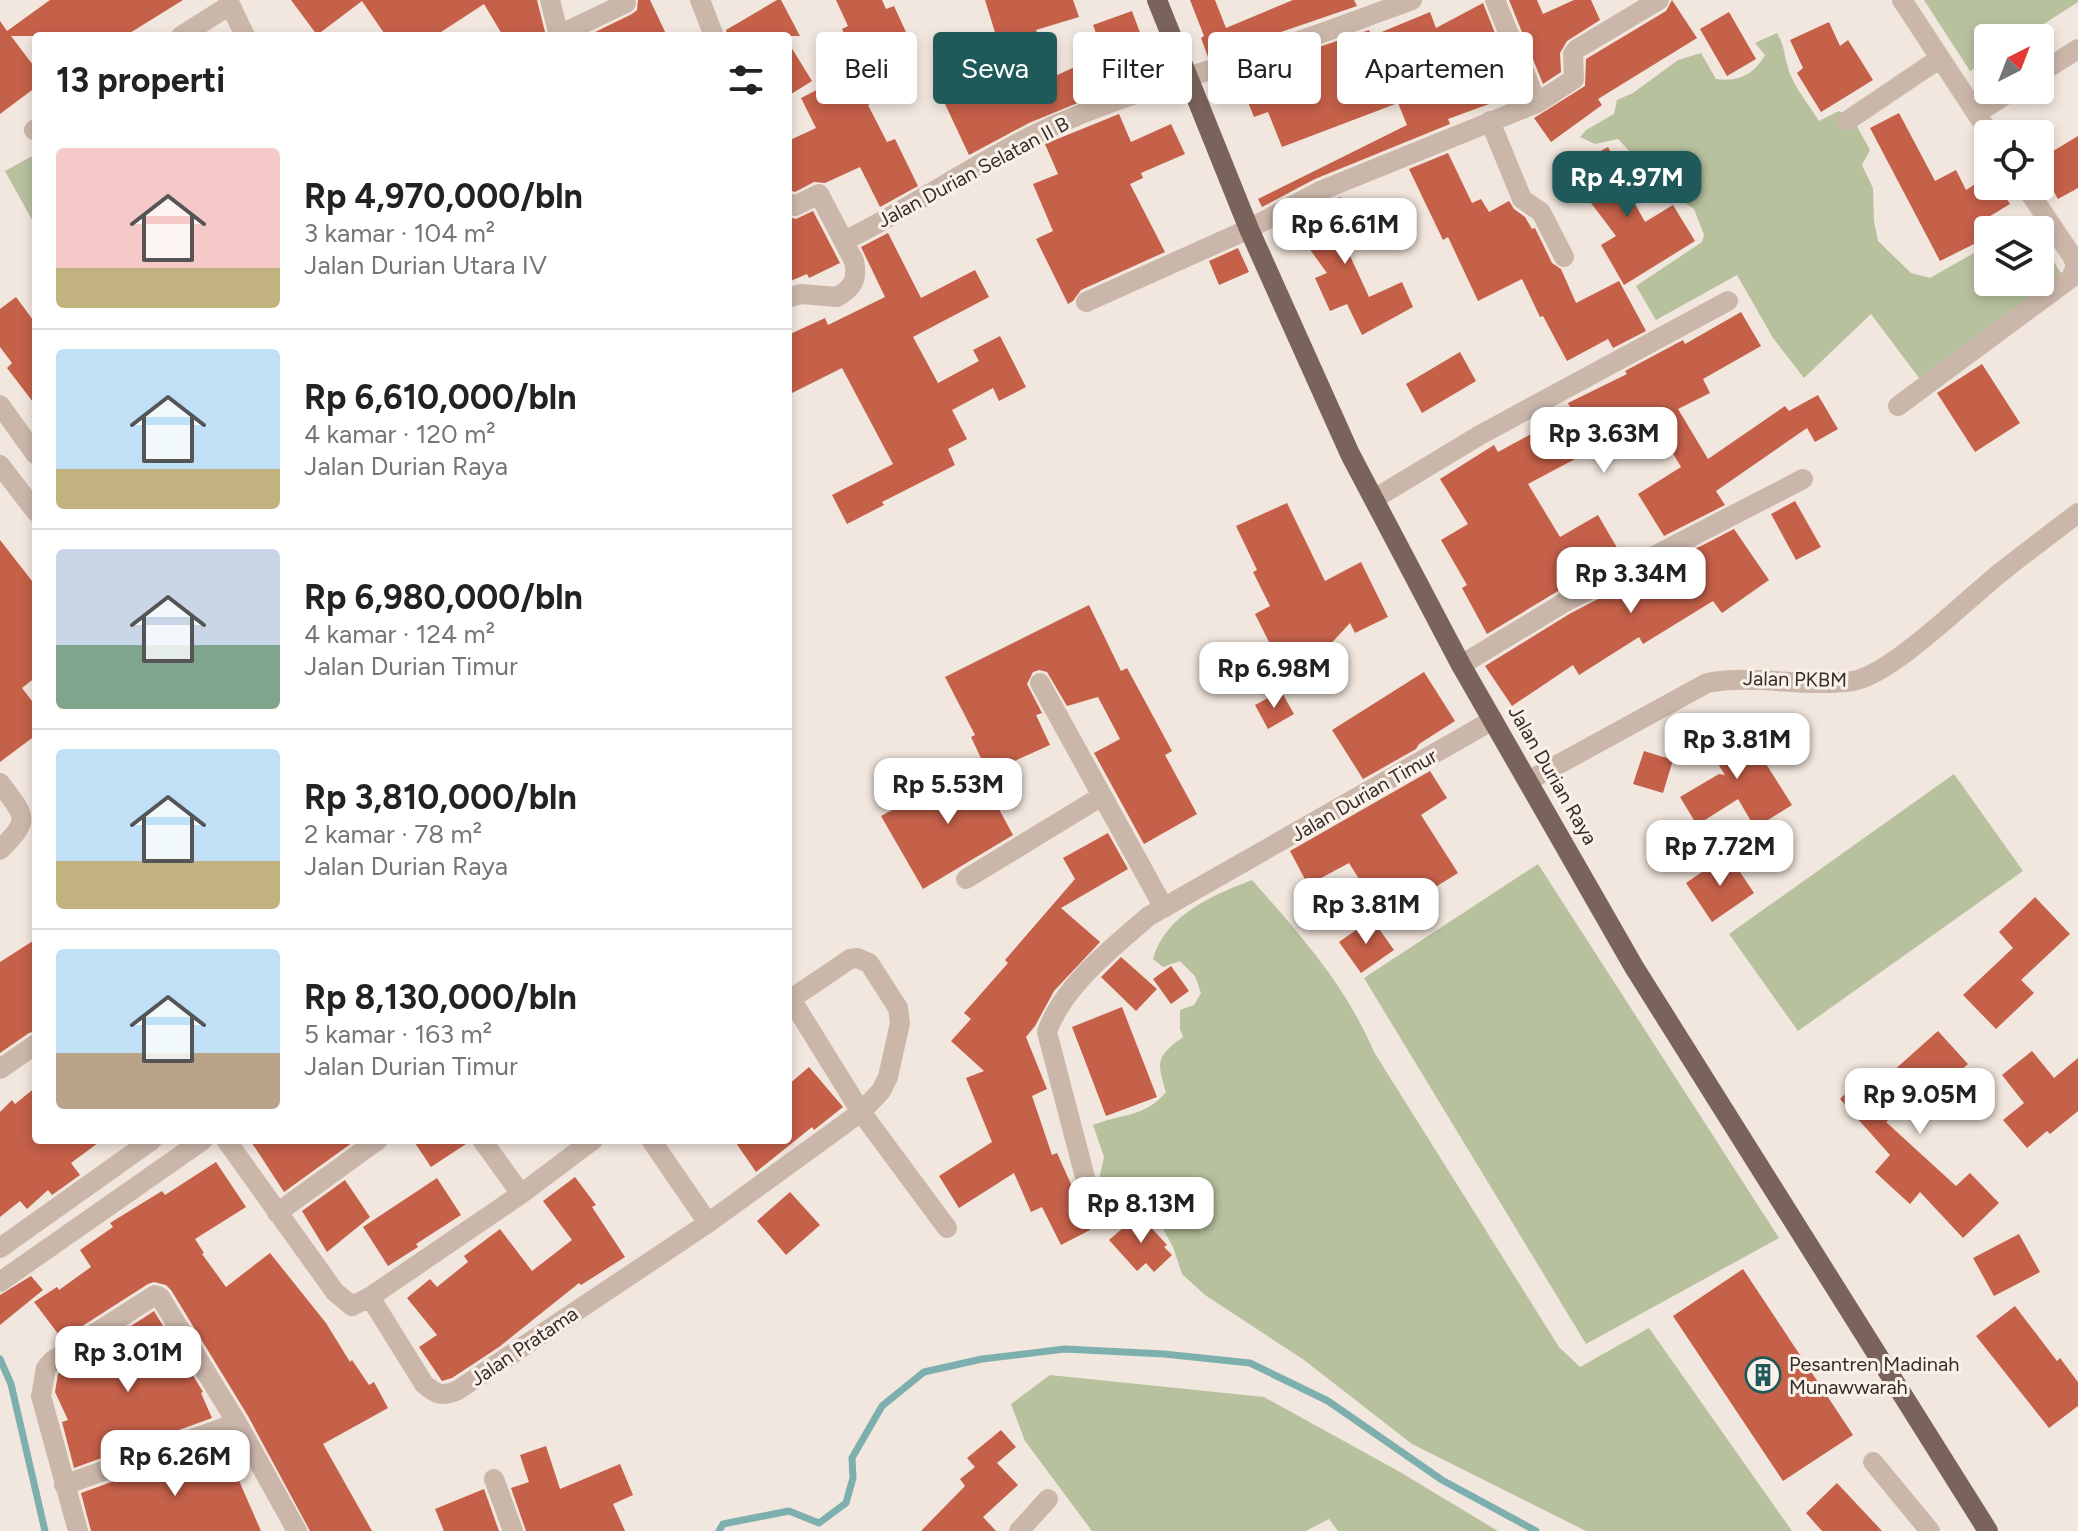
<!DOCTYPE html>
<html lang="id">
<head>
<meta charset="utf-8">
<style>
  :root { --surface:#fff; --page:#f6f6f6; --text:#222; --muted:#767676; --line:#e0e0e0; --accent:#1f5959 }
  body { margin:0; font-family:Figtree,sans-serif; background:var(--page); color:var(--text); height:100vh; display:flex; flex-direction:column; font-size:30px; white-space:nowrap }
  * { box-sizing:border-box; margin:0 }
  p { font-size:26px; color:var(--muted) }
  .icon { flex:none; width:44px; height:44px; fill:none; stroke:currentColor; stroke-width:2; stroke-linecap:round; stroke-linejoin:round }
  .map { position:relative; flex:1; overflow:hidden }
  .drawer { position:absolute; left:32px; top:32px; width:760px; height:1112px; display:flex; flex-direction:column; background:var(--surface); border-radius:8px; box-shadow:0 4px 12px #0003 }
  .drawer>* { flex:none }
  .hud { position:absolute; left:816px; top:32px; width:760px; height:72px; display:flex; gap:16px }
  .needle { width:52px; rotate:42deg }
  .tools { position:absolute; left:1974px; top:24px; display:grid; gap:16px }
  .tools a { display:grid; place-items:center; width:80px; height:80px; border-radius:8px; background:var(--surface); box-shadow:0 4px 12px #0003; font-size:40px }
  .price { position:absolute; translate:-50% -68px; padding:0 18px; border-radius:16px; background:#fff; color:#222; font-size:26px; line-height:52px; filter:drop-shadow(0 2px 4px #0008) }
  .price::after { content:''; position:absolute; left:50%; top:48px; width:24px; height:18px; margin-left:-12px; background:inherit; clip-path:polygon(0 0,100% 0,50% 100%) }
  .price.selected { background:var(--accent); color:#fff }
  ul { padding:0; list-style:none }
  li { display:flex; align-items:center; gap:24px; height:200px; padding:0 24px }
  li+li { border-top:2px solid var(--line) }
  li span { display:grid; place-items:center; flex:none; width:224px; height:160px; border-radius:8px; color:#555 }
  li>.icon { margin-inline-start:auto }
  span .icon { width:96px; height:96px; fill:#fffc; stroke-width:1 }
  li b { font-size:34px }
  h2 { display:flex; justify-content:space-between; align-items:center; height:96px; padding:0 24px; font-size:34px }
  .tag { padding:0 28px; border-radius:8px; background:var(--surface); box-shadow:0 4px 12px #0003; font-size:28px; line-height:72px }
  .tag.selected { background:var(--accent); color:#fff }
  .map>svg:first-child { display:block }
  .green { fill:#b7c19e }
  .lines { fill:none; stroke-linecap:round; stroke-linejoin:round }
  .stream { stroke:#7dafaf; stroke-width:7 }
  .building { fill:#c56049 }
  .minor { stroke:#cbb7aa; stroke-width:20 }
  .major { stroke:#7a635a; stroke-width:20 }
  .labels { text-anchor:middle; stroke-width:6; stroke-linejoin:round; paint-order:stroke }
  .street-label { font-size:20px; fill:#382d29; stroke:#faf2ea }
  .poi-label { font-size:20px; fill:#382d29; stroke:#faf2ea; text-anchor:start }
</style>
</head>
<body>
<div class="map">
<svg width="2078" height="1531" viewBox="0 0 2078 1531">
  <rect width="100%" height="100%" fill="#f2e7de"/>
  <path class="green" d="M1924,0H2078V2L2022,38H1988V59L1970,71Z
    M1777,33C1785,48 1783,49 1787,64C1791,84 1808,103 1819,121L1839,111L1853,119L1870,150L1862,165L1873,188L1874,221L1878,241L1911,273L1930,278L1988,245V282H2040V240L2064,278L1919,378L1871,314L1804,378L1773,338L1737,275L1656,320L1636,286L1702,242L1704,235L1694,209L1677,197L1647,201L1640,181L1644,167L1618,139L1595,144L1580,137L1586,130L1614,114L1617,100L1633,93L1678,60L1701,53L1716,79C1738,82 1754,75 1765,55L1755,43Z
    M36,154V227L5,171Z
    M1954,774L2023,871L1798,1031L1729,934Z
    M1538,864L1779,1238L1586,1344L1364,978Z
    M1252,880C1299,933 1346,986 1374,1052L1559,1347L1580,1367L1649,1328L1792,1531H1586L1412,1444L1304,1360L1205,1295L1182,1274L1173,1247L1163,1229L1154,1219L1139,1213L1119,1212L1096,1193L1104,1157L1093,1125C1123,1113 1144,1118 1166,1092C1156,1061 1157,1056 1183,1037L1180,1029V1010L1194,1005L1201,993L1195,976L1180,961L1163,967L1153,959C1165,915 1213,895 1252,880Z
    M1050,1375L1264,1397L1400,1472L1498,1531H1338L1329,1519L1306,1531H1092L1025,1441L1011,1404Z"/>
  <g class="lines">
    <path class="stream" d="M0,1359L11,1384L45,1531
      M719,1531L723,1524L789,1511L819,1523L846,1503L853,1478L852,1458L882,1406L924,1372L982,1359L1065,1349L1164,1354L1250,1363L1328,1401L1442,1480L1536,1531"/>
  </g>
  <path class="building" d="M50,0H183L125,36H11L36,69V87L0,114V21L7,31Z
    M291,0H537L546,36H503L484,4L435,36H386L362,1L317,35Z
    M638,0H650L667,36H587L632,14L637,10Z
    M777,0H781L800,36H727L726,30Z
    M836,0H882L886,9L894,6L917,56L871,73L883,97L868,105L887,142L895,139L918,186L880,207L860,167L825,183L814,182L795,192L788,190V141L816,128L801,98L860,68L842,29L848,26Z
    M985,0H1073L1079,17L1036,30L1055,76L1099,56L1114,88L1029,123L969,155L945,104L1022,70L1008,38L998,42Z
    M1190,0H1215L1226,28L1293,0H1354L1357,6L1208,57L1201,38L1204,36Z
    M1509,0H1537L1543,14L1574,0H1591L1600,20L1567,41L1560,53L1561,72L1543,84Z
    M1672,0L1697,38L1598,99L1602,105L1551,142L1534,118L1585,86L1586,59L1666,11Z
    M1483,3L1511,73L1482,87L1489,104L1448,119L1450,124L1315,179L1262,207L1258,199L1407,125L1398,103L1282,147L1268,112L1254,117L1237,75L1369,30L1372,36L1430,12L1436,28Z
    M1132,11L1146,49L1107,63L1093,25Z
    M1729,12L1756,59L1727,76L1700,29Z
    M1829,22L1840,46L1848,40L1873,80L1821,112L1797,73L1803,68L1790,40Z
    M788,42L812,81L788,96Z
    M1899,113L1935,181L1956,170L1966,190L1988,176V186H1999L2010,204L1982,221L1988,237L1940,261L1870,128Z
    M1119,114L1131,142L1171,124L1185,154L1141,173L1143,178L1130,184L1165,252L1081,290L1073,301L1068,304L1036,239L1053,231L1033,184L1058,174L1045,144Z
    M2078,136V188L2058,199L2040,168V159Z
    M1608,147L1618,166L1615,168L1645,222L1673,205L1695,241L1624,285L1601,245L1616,236L1579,187L1571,192L1560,173Z
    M1448,153L1472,203L1481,199L1489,212L1509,201L1514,209L1525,217L1532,229L1535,228L1552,263L1561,269L1576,303L1619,281L1646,331L1613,348L1608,339L1567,361L1543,316L1540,317L1522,279L1478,301L1448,237L1443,240L1409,169Z
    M1340,197L1364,230L1345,245L1369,297L1402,282L1413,307L1362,335L1347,304L1330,311L1315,278L1327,273L1295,229L1278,238L1274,230Z
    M813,211L840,263L809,278L807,274L788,282V217L796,219Z
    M888,233L921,298L975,270L989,297L913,337L938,383L979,361L973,350L1000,336L1026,387L999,401L993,388L952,410L967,439L948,449L955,465L882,502L884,505L847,524L832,495L893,464L842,368L788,395V335L825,318L828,325L885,297L861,247Z
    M1238,248L1249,272L1219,285L1209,261Z
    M16,297L36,324V406L7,368L12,363L0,347V309Z
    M1741,312L1761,346L1703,379L1710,393L1678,409L1708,459L1785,406L1789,411L1818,395L1838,429L1815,442L1807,428L1716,491L1725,505L1664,536L1638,494L1681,467L1656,425L1595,456L1592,450L1528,484L1560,537L1598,515L1623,558L1558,591L1487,634L1462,588L1467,585L1441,540L1468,524L1440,479L1494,445L1498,452L1572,412L1568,403L1627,374L1625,371L1683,340L1685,344Z
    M1460,352L1476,381L1422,413L1406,384Z
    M1982,364L2020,423L1975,452L1937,393Z
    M1795,501L1821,547L1796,560L1771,514Z
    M1287,503L1325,581L1361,562L1388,617L1355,633L1350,623L1326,649L1283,670L1255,614L1270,606L1253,572L1257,570L1236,526Z
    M1734,529L1769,580L1722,613L1713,601L1643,644L1639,637L1579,675L1573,665L1512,706L1485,666L1571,613Z
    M0,540L36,586V677L22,688L36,706V735L0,762Z
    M1089,605L1121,671L1127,668L1172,751L1165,755L1197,814L1144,844L1094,753L1120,739L1098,697L1067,706L1047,672L1039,670L1033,672L1027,684L1042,713L1036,715L1050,745L988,773L971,737L975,735L945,677Z
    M1424,672L1455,721L1419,744L1416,749L1363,779L1332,730Z
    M1281,691L1294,714L1268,729L1255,705Z
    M1739,721L1792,805L1755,828L1738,799L1697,825L1680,797L1719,774L1725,775L1704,742Z
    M1644,751L1673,760L1663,793L1633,784Z
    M974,763L1013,835L923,889L881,816L936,787L934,784Z
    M1430,771L1447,798L1421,815L1458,873L1384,919L1349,863L1308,885L1290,851Z
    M1108,833L1128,869L1061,908L1100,942L1054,991L1035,1026L1026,1037L1047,1089L1032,1096L1052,1155L1057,1153L1075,1193L1072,1194L1090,1230L1061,1245L1042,1207L1031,1212L1014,1173L959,1208L939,1176L992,1142L966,1078L984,1071L951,1041L971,1019L964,1013L1008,963L1005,960L1075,879L1063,858Z
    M1728,854L1754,893L1712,922L1686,883Z
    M2035,897L2070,934L2021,980L2034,993L1996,1029L1963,995L2013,948L1999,932Z
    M1372,919L1394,950L1361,973L1339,942Z
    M36,939V1031L29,1033L0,1053V962Z
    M1121,957L1157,989L1136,1011L1101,977Z
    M1171,966L1189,991L1171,1004L1153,979Z
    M1122,1007L1157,1097L1106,1116L1072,1027Z
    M1938,1031L1968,1064L1930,1097L1923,1089L1886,1122L1956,1186L1970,1173L1999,1203L1963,1238L1920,1192L1910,1204L1875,1172L1890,1155L1840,1099L1850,1089L1858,1096L1880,1077L1883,1080Z
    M2032,1051L2054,1078L2078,1058V1111L2050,1134L2047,1131L2027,1148L2003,1120L2024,1103L2002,1075Z
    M809,1067L843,1107L814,1130L812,1127L756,1172L734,1140H788V1085Z
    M36,1087V1140H102L71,1163L80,1175L52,1195L48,1190L27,1209L20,1201L0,1217V1112L12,1100L15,1104Z
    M250,1140H356L284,1192Z
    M413,1140H469V1142L431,1167Z
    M216,1162L246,1207L195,1239L204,1253L202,1254L226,1287L270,1253L326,1323L350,1362L352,1360L369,1385L374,1382L388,1408L323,1444L372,1531H310L248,1416L171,1290L166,1285L154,1282L148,1284L62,1339L34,1302L57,1287L59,1290L91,1267L80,1250L113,1227L110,1223L162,1191L165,1195Z
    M575,1177L596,1205L592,1207L625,1257L581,1285L579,1283L499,1347L452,1378L442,1381L419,1347L437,1335L407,1298L430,1279L437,1287L468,1262L464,1256L500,1229L532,1271L572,1240L543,1201Z
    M437,1178L461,1215L416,1244L418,1247L388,1266L363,1227Z
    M345,1180L370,1217L327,1252L302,1211Z
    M790,1192L820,1225L786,1255L757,1221Z
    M1139,1214L1167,1245L1164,1247L1172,1255L1154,1272L1146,1263L1137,1271L1109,1240Z
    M2019,1234L2040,1272L1994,1296L1973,1258Z
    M1743,1269L1853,1435L1783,1481L1673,1316Z
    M31,1276L43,1290L0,1325V1295Z
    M2015,1306L2057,1361L2060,1358L2078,1382V1406L2049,1428L1976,1336Z
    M154,1311L203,1392L201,1393L212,1418L74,1468L62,1422L68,1420L55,1392L58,1374Z
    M1001,1430L1016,1447L997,1463L1018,1485L983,1517L996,1531H921L965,1486L960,1479L975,1467L967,1458Z
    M222,1442L261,1531H91L81,1493Z
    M546,1446L560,1489L620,1464L633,1495L613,1504L625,1531H526L511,1488L529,1482L520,1455Z
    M1837,1483L1882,1531H1822L1806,1513Z
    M484,1489L499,1531H444L435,1509Z"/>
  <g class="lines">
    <path class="minor" d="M228,0L245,36
      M550,0L559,36
      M700,0L714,36
      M1495,0L1537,103
      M1902,0L1990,134
      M559,35L626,3
      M181,36L230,5
      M2040,73L2078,49
      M1977,113L2013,90
      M1490,121L1522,199L1541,212L1564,257
      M1847,121L1939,59
      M34,130L36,129
      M788,203L795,206L819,194L854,261C858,279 853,288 837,297L801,294L788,298
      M844,241C918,205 987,154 1062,122C1127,94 1196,75 1263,53C1314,37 1363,18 1412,0
      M1086,302L1249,229L1320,191L1537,103L1574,79L1573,54L1577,49L1659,0
      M0,405L36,455
      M1898,406L2071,278L2076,265L2072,256L2025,186
      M0,465L36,512
      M1374,499L1480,435L1728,301
      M1461,665L1565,602L1803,479
      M1040,683L1164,908
      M1528,781L1707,683C1755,674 1804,688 1853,681C1893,674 1970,596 2005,569C2029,550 2053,532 2078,513
      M0,783C25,817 32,818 0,850
      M966,879L1102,796
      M791,999L861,1112L947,1228
      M0,1069L36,1044
      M226,1140L335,1292L352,1306L370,1297L424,1384C437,1395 442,1397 458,1390L708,1223
      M482,1140L521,1194
      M651,1140L708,1223L861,1112L881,1091L888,1077L900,1023L898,1008L869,963L857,958L850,959L788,1001
      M1092,1204L1047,1032C1062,987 1113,947 1149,916L1493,720
      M277,1213L378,1140
      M0,1248L152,1140
      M0,1282L203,1140
      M370,1297L521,1194L593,1140
      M1873,1462L1930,1531
      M494,1479L513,1531
      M64,1485L237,1423
      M78,1531L41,1396L46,1368L52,1361L155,1295L160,1297L237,1423L297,1531
      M1019,1531L1048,1499"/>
    <path class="major" d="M1157,0L1249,229L1350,454L1461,665L1634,967L1988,1531"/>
  </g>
  <defs>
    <symbol id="building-ring" viewBox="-11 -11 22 22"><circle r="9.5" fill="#faf2ea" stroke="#1f5959" stroke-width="1.5"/><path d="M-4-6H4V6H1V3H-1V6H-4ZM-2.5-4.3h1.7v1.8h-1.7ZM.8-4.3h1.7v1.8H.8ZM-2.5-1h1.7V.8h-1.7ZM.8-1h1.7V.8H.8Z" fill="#1f5959"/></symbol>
  </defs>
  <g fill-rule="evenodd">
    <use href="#building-ring" x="1743" y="1355" width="40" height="40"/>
  </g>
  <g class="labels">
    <g class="street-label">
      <text transform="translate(973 172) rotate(-28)" y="7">Jalan Durian Selatan II B</text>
      <text transform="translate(1795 679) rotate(1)" y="7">Jalan PKBM</text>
      <text transform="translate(1553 775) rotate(60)" y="7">Jalan Durian Raya</text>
      <text transform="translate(1364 795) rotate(-30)" y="7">Jalan Durian Timur</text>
      <text transform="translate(524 1346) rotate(-34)" y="7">Jalan Pratama</text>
    </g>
    <g class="poi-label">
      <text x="1789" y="1371">Pesantren Madinah<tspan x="1789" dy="23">Munawwarah</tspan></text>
    </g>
  </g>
</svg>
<div class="tools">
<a><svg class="needle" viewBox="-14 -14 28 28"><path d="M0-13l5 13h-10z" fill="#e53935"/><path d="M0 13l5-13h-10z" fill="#767676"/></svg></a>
<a><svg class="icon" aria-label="locate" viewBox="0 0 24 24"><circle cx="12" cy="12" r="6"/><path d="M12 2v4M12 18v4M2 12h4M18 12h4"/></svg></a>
<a><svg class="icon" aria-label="layers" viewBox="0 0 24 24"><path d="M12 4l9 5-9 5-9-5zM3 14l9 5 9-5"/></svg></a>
</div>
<b class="price selected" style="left:1627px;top:219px">Rp 4.97M</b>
<b class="price" style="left:1345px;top:266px">Rp 6.61M</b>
<b class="price" style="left:1604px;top:475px">Rp 3.63M</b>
<b class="price" style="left:1631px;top:615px">Rp 3.34M</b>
<b class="price" style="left:1274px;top:710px">Rp 6.98M</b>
<b class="price" style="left:1737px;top:781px">Rp 3.81M</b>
<b class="price" style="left:948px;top:826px">Rp 5.53M</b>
<b class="price" style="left:1720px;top:888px">Rp 7.72M</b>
<b class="price" style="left:1366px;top:946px">Rp 3.81M</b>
<b class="price" style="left:1920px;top:1136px">Rp 9.05M</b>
<b class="price" style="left:1141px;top:1245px">Rp 8.13M</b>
<b class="price" style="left:128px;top:1394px">Rp 3.01M</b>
<b class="price" style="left:175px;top:1498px">Rp 6.26M</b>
<div class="hud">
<a class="tag">Beli</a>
<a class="tag selected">Sewa</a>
<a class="tag">Filter</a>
<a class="tag">Baru</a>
<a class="tag">Apartemen</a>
</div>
<section class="drawer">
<h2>13 properti<svg class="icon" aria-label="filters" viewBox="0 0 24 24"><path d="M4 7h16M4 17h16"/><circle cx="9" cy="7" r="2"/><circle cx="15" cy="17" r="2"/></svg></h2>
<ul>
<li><span style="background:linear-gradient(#f6c9c9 75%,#c2b280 0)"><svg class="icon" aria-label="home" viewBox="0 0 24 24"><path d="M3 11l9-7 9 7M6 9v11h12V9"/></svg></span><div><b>Rp 4,970,000/bln</b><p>3 kamar · 104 m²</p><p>Jalan Durian Utara IV</p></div></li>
<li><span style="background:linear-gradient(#bfe0f5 75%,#c2b280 0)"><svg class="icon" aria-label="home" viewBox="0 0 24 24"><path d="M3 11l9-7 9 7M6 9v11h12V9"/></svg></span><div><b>Rp 6,610,000/bln</b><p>4 kamar · 120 m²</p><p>Jalan Durian Raya</p></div></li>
<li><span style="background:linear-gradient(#c9d6e8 60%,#7fa58c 0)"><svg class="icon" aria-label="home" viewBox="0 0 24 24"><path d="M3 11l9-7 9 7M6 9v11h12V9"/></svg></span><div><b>Rp 6,980,000/bln</b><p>4 kamar · 124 m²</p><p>Jalan Durian Timur</p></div></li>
<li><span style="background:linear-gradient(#bfe0f5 70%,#c2b280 0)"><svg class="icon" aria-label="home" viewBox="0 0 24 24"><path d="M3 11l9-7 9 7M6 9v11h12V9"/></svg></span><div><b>Rp 3,810,000/bln</b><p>2 kamar · 78 m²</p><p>Jalan Durian Raya</p></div></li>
<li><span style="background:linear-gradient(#bfe0f5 65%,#b9a48a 0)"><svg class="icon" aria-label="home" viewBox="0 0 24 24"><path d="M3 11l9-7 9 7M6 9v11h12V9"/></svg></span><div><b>Rp 8,130,000/bln</b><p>5 kamar · 163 m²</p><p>Jalan Durian Timur</p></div></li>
</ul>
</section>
</div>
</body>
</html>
